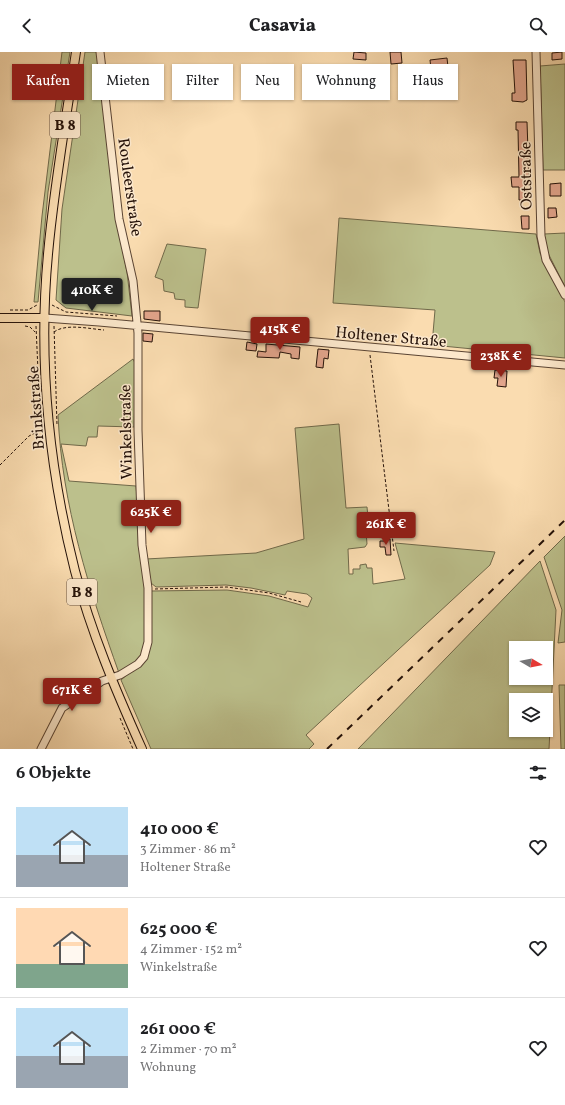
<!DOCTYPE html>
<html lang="de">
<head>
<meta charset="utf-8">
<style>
  :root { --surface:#fff; --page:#f2f2f2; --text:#202124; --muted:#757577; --line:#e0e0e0; --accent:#8f2418 }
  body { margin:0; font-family:Vollkorn,serif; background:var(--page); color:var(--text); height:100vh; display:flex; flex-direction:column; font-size:15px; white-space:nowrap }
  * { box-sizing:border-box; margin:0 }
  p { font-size:13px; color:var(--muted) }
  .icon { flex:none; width:22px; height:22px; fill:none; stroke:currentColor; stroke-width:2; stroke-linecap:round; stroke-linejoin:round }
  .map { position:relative; height:697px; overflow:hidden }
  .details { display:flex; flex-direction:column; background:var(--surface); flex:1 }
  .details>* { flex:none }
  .guide { position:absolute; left:12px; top:12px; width:541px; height:36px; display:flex; gap:8px }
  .needle { width:26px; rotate:100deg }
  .buttons { position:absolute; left:509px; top:589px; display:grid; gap:8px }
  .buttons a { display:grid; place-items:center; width:44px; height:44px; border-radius:0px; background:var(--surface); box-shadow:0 1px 3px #0004; font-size:20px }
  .price { position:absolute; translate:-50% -34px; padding:0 9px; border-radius:4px; background:var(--accent); color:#fff; font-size:13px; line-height:26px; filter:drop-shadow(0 1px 2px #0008) }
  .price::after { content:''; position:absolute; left:50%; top:24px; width:12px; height:9px; margin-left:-6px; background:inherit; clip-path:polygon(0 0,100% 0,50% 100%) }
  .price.selected { background:#222; color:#fff }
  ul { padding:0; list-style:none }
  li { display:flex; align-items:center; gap:12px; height:100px; padding:0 16px }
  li+li { border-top:1px solid var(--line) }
  li span { display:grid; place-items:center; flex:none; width:112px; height:80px; border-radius:0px; color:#555 }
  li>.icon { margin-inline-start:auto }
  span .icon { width:48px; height:48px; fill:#fffc; stroke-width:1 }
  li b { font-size:17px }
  h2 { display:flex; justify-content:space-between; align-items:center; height:48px; padding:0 16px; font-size:17px }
  .pill { padding:0 14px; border-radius:0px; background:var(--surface); box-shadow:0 1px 3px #0004; font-size:14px; line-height:36px }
  .pill.selected { background:var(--accent); color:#fff }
  header { display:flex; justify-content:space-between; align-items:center; height:52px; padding:0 16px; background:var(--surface); font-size:18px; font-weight:800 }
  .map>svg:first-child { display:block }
  .green { fill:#bcc08c; stroke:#70694a; fill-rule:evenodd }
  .building { fill:#e2a58c; stroke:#251209 }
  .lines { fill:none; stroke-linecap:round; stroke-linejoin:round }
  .minor-casing { stroke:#5a4433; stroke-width:9 }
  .major-casing { stroke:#251209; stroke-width:10 }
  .path { stroke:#251209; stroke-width:1; stroke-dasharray:3 2; stroke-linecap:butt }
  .minor { stroke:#fce8cc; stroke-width:7 }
  .major { stroke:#fadcb0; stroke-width:8 }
  .rail { stroke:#251209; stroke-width:2; stroke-dasharray:7 7; stroke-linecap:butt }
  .labels { text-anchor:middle; stroke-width:3; stroke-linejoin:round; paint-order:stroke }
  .shield { fill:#fce8cc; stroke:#665244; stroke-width:1 }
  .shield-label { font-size:15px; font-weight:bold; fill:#251209 }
  .street-label { font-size:16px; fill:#251209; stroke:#fce8cc }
</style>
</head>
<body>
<header><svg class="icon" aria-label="back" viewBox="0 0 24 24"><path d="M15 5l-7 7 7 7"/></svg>Casavia<svg class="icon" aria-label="search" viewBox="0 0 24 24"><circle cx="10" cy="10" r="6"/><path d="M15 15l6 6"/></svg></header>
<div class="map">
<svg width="565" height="697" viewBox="0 0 565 697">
  <rect width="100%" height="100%" fill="#fadcb0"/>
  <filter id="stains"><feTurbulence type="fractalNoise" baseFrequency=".005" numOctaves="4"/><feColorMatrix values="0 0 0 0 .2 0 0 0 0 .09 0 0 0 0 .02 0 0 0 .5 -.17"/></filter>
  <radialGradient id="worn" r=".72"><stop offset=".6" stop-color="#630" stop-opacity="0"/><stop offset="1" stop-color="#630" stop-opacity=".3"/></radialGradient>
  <path class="green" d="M62,0H70L48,140L38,250H34L42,164Z
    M85,0H98L116,165L127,220L132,264L66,256L56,248L62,157Z
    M565,12V118H543L540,14Z
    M339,166L536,182L540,201L565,250V306L432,293L435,258L333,251Z
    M565,181V235L546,197L544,182Z
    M167,192L206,197L198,256L185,255V248L175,247L174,241L164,239L163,228L155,225Z
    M133,307L136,313L134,375L98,374L97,385H88L86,394L61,392L69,429L136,434L144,521L146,585L144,599L139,607L119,621C89,537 62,454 58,363Z
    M339,372L346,456L367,455L369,476L366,479L367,492L365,495L348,497L349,522H353V517H360V513L366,512L367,516H372L373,532L405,527L395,491L495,500L490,513L306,683L314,692L309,697H151L121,628L145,607L151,539L227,538L269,544L308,555L312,546L307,542L287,539L285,543L251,536L226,533L156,535L151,531L146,507L256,501L304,487L295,376Z
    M565,484V590L558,591L562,558L544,505Z
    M540,509L556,558L549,697H358ZM516,596H546V626H516ZM516,648H546V678H516Z
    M559,633H565V697H561Z"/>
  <path class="building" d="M354,0L366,1V8L353,7Z
    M390,0H401L402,11L391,12Z
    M562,0V7L552,8V1Z
    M447,6L448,15L431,17L430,8Z
    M513,8H526L527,48L523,50L512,49V41H515Z
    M516,70H527L529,128H525V140H529V148H519V135H512L511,125H519L518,78H516Z
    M561,131V144H550V132Z
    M548,156H556L557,165L548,166Z
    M521,164H529V177H522Z
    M144,259H160V269L144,267Z
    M143,281L153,282L152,290L143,289Z
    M247,290L257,292L256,299L246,298Z
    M266,292L300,295L299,307L291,306V302L280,300L279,306L257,305L258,299L266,300Z
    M318,297L329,298L328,307L324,306L323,316L316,315Z
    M495,318L507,319L506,335L497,334L498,326H494Z
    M385,487H390L391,503H386L385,495H380V489H385Z"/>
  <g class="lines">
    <defs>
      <path id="minor" d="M536,0L541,184L546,208L565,243
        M45,266L99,270L565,313
        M41,697L62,656L102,629L120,623L138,612L144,605L148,590V536L142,493L138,378V281L133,229L119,167L100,0"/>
      <path id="major" d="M76,0C66,67 54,135 48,202C38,308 49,416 75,519C91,580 116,639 142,697
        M0,266H45"/>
    </defs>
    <use href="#minor" class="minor-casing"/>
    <use href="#major" class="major-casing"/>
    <path class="path" d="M52,253L66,260L117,264
      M10,258H28L37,253
      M25,274L30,275L35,280
      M36,274L38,319
      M54,274L57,373
      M54,280C66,271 90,277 104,278
      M370,303L394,499
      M42,374L43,384
      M0,413L29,384L41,378
      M155,537L227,535L269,541L301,550
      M120,666L133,697"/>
    <use href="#minor" class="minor"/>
    <use href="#major" class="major"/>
    <path class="rail" d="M327,697L565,468"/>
  </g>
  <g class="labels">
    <g class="shield">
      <rect x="50" y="60" width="30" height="26" rx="3"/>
      <rect x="67" y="527" width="30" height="26" rx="3"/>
    </g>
    <g class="shield-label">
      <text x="65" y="78">B 8</text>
      <text x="82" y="545">B 8</text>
    </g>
    <g class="street-label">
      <text transform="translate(525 124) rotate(-91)" y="6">Oststraße</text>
      <text transform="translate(131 135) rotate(82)" y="6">Rouleerstraße</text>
      <text transform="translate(391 284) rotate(5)" y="6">Holtener Straße</text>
      <text transform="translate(35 356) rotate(-94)" y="6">Brinkstraße</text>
      <text transform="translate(125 380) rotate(-91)" y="6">Winkelstraße</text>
    </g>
  </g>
  <rect width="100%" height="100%" filter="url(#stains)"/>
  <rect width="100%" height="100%" fill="url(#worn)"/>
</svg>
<div class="buttons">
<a><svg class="needle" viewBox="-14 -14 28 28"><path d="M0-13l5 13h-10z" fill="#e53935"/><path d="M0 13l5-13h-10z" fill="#757577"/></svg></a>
<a><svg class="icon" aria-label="layers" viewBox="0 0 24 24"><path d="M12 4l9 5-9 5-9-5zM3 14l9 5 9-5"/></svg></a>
</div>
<b class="price selected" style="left:92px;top:260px">410K €</b>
<b class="price" style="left:280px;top:299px">415K €</b>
<b class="price" style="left:501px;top:326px">238K €</b>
<b class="price" style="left:151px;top:482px">625K €</b>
<b class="price" style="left:386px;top:494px">261K €</b>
<b class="price" style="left:72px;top:660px">671K €</b>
<div class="guide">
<a class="pill selected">Kaufen</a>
<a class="pill">Mieten</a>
<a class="pill">Filter</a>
<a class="pill">Neu</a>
<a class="pill">Wohnung</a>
<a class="pill">Haus</a>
</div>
</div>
<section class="details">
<h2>6 Objekte<svg class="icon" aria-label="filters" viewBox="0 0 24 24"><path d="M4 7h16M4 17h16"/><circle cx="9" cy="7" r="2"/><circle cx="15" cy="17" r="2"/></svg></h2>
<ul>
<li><span style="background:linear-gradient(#bfe0f5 60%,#9aa5b1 0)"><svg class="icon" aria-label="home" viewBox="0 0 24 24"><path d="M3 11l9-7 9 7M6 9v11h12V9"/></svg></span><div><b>410 000 €</b><p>3 Zimmer · 86 m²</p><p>Holtener Straße</p></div><svg class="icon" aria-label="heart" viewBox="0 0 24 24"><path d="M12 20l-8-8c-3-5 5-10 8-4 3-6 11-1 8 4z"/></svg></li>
<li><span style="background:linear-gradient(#ffd9b3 70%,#7fa58c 0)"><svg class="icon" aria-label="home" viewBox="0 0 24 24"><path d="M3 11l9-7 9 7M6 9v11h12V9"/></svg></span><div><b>625 000 €</b><p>4 Zimmer · 152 m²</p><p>Winkelstraße</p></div><svg class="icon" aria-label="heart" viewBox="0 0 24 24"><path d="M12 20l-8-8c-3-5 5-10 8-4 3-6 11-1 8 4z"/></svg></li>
<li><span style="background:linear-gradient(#bfe0f5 60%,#9aa5b1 0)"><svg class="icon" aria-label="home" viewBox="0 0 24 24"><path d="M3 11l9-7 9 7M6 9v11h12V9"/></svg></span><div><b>261 000 €</b><p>2 Zimmer · 70 m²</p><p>Wohnung</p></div><svg class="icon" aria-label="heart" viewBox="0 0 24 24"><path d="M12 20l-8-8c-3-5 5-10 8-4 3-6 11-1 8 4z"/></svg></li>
</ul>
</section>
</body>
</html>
